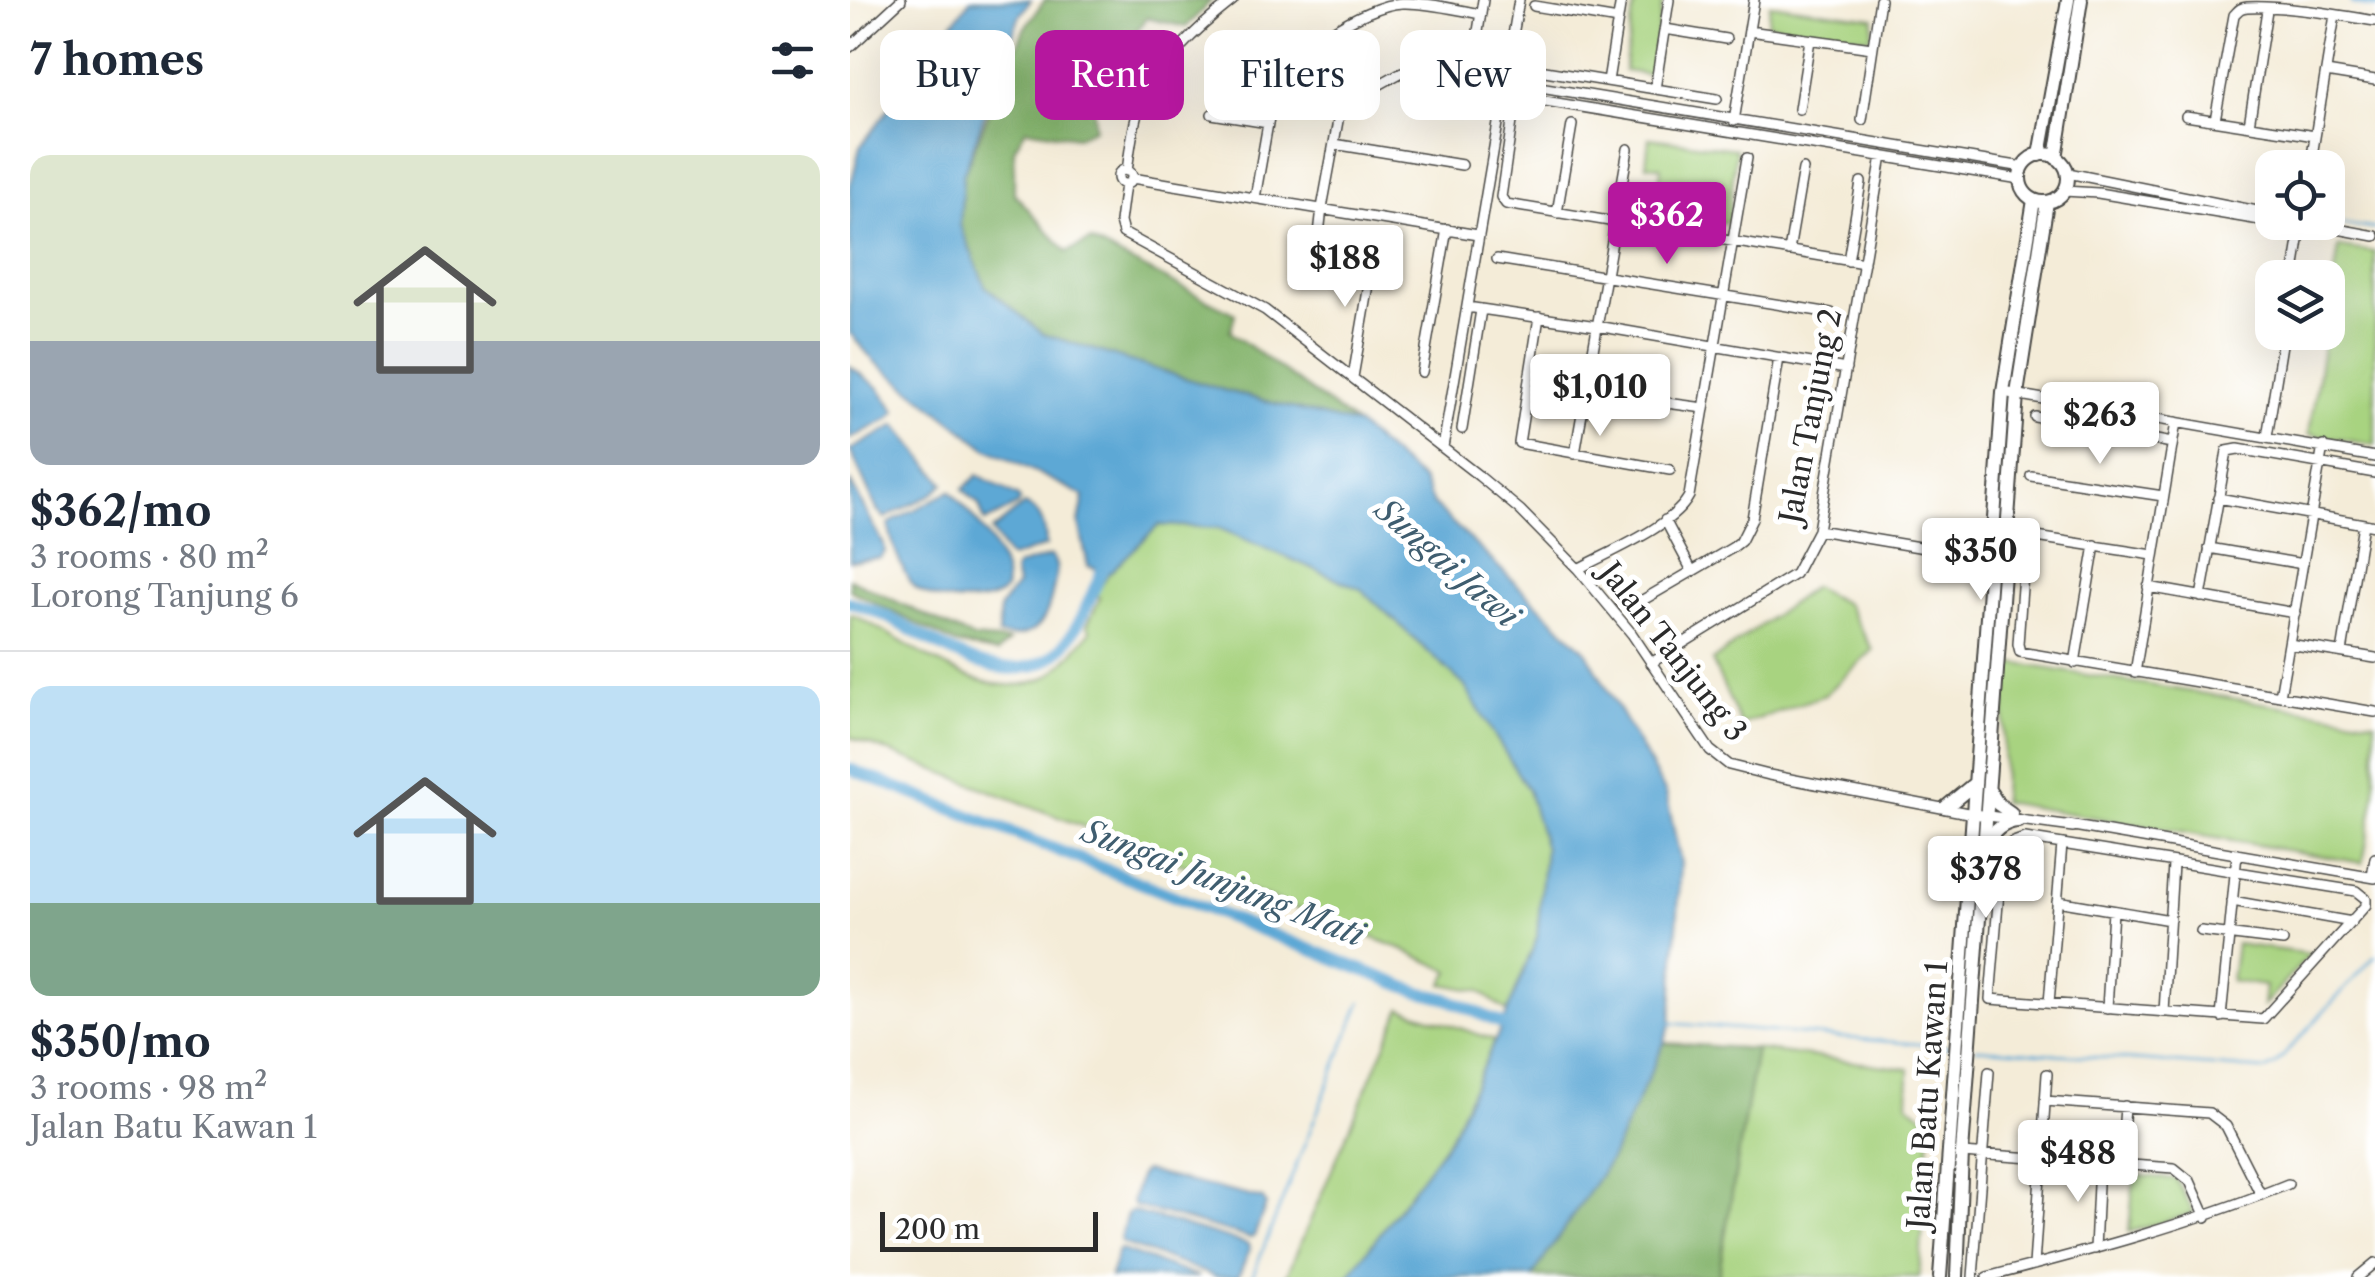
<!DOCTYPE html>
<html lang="en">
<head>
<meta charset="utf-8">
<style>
  :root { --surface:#fff; --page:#f6f6f7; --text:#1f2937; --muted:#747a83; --line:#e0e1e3; --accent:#b5179e }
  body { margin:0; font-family:"Libre Caslon Text",serif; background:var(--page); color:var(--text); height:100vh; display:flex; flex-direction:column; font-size:38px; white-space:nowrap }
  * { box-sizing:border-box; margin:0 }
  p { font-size:32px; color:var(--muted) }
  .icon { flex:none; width:55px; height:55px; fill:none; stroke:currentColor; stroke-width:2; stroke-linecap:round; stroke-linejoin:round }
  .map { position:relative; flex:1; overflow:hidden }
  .drawer { display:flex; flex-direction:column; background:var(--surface); width:850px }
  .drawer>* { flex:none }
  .hud { position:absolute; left:30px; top:30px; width:950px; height:90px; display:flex; gap:20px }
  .buttons { position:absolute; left:1405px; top:150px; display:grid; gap:20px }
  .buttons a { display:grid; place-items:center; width:90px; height:90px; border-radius:20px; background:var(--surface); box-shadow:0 10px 40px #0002; font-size:50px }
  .scale { position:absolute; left:30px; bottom:25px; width:218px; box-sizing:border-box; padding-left:10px; border:5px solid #2b2b2b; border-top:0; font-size:28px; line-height:35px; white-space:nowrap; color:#2b2b2b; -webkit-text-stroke:8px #fff; paint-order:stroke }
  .price { position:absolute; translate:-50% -85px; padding:0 22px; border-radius:10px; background:#fff; color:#222; font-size:32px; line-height:65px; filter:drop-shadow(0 2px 5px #0008) }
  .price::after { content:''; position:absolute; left:50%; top:60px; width:30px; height:22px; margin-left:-15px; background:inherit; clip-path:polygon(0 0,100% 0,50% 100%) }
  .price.active { background:var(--accent); color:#fff }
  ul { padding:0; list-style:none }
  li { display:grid; align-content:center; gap:20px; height:530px; padding:0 30px }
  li+li { border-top:2px solid var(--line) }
  li span { display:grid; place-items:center; height:310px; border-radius:20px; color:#555 }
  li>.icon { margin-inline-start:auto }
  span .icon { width:180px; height:180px; fill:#fffc; stroke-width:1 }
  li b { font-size:42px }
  h2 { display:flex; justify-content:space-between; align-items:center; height:120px; padding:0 30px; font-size:42px }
  .tag { padding:0 35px; border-radius:20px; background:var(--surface); box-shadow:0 10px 40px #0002; font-size:35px; line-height:90px }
  .tag.active { background:var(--accent); color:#fff }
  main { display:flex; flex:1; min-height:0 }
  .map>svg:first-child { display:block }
  .green { fill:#a8d380; stroke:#6a7f56; stroke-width:2.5 }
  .forest { fill:#86b56e; stroke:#58704c; stroke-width:2.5 }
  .water { fill:#5da8d5; stroke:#446a80; stroke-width:2.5 }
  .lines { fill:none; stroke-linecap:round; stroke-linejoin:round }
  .stream { stroke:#5da8d5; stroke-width:2.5 }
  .river { stroke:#5da8d5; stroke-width:12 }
  .street-casing { stroke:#494845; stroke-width:12 }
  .secondary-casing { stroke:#494845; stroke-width:16 }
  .street { stroke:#fff; stroke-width:9 }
  .secondary { stroke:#fff; stroke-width:12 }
  .labels { text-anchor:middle; stroke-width:10; stroke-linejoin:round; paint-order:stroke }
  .street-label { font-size:30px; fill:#2b2b2b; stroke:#fff }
  .water-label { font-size:32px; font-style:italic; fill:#3f5d6f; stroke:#fff }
</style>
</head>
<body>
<main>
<section class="drawer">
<h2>7 homes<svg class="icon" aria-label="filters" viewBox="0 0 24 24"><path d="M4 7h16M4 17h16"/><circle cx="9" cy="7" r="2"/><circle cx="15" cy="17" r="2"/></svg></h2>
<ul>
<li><span style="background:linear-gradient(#dfe7d0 60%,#9aa5b1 0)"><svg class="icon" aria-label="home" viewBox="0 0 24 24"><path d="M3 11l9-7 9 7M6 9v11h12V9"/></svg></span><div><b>$362/mo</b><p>3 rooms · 80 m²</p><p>Lorong Tanjung 6</p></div></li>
<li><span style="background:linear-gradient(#bfe0f5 70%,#7fa58c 0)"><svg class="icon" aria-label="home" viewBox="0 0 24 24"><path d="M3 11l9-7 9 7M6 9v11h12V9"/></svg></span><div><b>$350/mo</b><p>3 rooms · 98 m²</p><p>Jalan Batu Kawan 1</p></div></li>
</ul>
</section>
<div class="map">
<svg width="1525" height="1277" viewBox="0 0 1525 1277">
  <rect width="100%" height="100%" fill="#fff"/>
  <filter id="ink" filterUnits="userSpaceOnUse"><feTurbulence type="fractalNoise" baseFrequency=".01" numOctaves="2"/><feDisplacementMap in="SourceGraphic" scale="20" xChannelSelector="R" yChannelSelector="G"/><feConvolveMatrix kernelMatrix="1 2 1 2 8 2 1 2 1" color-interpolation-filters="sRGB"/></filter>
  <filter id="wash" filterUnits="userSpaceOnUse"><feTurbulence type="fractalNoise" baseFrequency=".0048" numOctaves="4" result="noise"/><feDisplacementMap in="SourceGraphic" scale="40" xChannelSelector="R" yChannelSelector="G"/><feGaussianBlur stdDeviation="2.25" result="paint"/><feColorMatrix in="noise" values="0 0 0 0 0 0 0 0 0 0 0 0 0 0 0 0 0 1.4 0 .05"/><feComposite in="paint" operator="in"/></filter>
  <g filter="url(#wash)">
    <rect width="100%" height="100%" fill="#f4ecd8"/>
    <path class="green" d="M785,0H813L801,75L774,71Z
      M920,4L1024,18L1021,38L918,24Z
      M799,138L886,149L878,223L806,214L811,167L796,165Z
      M1489,247L1525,252V445L1459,434Z
      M309,525L369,528L511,589L614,685L678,790L695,848L687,938L658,1012L629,991L593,984L600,971L547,947L0,737V614C54,636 130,707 192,679C211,671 228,646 241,631L237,625L250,598L246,594L259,573Z
      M963,587L996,604L1023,650L975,695L891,725L862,661Z
      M1156,662L1525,721V794L1513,863L1152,802Z
      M1386,944L1460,954L1413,1006L1415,986L1381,981Z
      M551,1008L645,1040L600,1138L498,1277H436Z
      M906,1049L1059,1069L1058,1104L1081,1120L1069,1277H868Z
      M1284,1175L1326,1179L1344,1213L1279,1232Z"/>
    <path class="forest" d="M195,0H362L336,27L296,18L243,93L245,128L227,137L176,129L164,149V193L217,252L240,241L385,314L380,332L507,425L373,390L193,334L135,286L110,225L113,175L175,27Z
      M0,579L122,638L159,641L147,653L106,644L0,590Z
      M814,1043L906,1049L868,1277H682L761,1158Z"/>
    <path class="water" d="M120,0H181L170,15L113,175L110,225L135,286L193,334L373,390L507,425L573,481L583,504L736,651L816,793L831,863L821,1023L814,1043L761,1158L682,1277H498L600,1138L653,1023L687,938L695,848L678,790L614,685L511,589L369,528L309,525L259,573L238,566L229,523L234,496L136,448L24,361L0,333V188L10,147Z
      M0,366L29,388L46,411L40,418L0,439Z
      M46,425L94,483L84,493L35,518L27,510L0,450Z
      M128,475L168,497L170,501L168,505L135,522L129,505L113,489Z
      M0,481L34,545L35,552L30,558L0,561Z
      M100,491C120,511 162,561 155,590C139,609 76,604 61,583C53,572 39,538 39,524L45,520Z
      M174,505C192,510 196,529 196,546L161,558L157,556L142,531Z
      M201,556C209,566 207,573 204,585C198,619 188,642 148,635L150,607L167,585L164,571L167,566Z
      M294,1171L413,1199L416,1205L404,1236L400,1238L284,1206L282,1201L290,1174Z
      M282,1211L398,1244L400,1249L388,1277H367L272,1243L270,1239L277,1214Z
      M268,1250H272L349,1277H260Z"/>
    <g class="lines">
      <path class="stream" d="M1480,222L1525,229
        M818,1023L1103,1047
        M1126,1048L1415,1070L1425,1065L1525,956
        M402,1277L511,1002"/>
      <path class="river" d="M1506,0L1525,3
        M0,602C14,607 29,612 43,620C85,642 151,690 200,658C227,641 244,587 257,559
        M0,769L569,992L598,999L665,1030"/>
    </g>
  </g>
  <g filter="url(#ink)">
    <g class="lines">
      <defs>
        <path id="street" d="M684,6L768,20
          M815,29L876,39
          M899,31L1022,48
          M0,47L51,0
          M689,70L867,99
          M1476,72L1525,80
          M654,81L1173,167
          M758,81L771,0
          M805,89L819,0
          M652,94L1170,179
          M949,109L960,40
          M362,114L418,123
          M663,115L651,197L656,204L1014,263
          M1336,116L1465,136
          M1012,120L1030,0
          M1365,120L1384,15C1389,10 1389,8 1397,7C1432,5 1489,15 1525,21
          M884,121L904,0
          M1399,125L1417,10
          M484,144L612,165
          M1460,168L1485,15
          M268 177a7 7 0 1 1 14 0a7 7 0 1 1-14 0Z
          M277,171C280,150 282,128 289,108C303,68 351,25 383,0
          M1218,173L1422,214
          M282,178L628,235
          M275,184L270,222L273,233L415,310L629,476L670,510L728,569L782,634L860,750L879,765L919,775L1123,814L1223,827
          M1214,191L1248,193L1422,222
          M405,198L424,89C436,54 515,5 552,3C578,2 606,10 631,14
          M707,213L722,125
          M1428,222L1461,224L1525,236
          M939,251L953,169
          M647,259L981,313
          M998,261L1011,182
          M1443,278L1452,222
          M519,285L482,269L467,251L472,208L490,110L496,103L552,72L611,78L618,76L622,69L633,0
          M617,307L747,326L996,369
          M689,317L669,443L820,470
          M572,372L597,229
          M503,377L525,250
          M735,392L854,408
          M1153,392L1525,457
          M1185,417L1322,443
          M612,429L631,310
          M1417,437L1434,332
          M593,447L669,0
          M725,454L778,149
          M1181,476L1313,496
          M1368,498L1525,526
          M815,520L842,571
          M968,530L1140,559
          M1359,548L1453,564
          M1303,555L1180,536L1175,545L1168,644L1170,652L1525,712
          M728,569C759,552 824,526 839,496L897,158
          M1298,587L1445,613
          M1351,597L1377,451L1388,449L1525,473
          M786,604L882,548L891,541L902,519L929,358
          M1439,644L1525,658
          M1492,652L1513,524
          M801,663L945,574L968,530L1032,156
          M1225,663L1245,545
          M1285,673L1326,422
          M1430,696L1473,446
          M1218,825L1525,878
          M1175,838L1506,891L1516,899V905L1413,1019L1140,999L1152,856L1161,843Z
          M1522,877L1525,858
          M1207,901L1320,920
          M1382,901L1502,922
          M1351,931L1433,941
          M1199,1003L1212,844
          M1257,1008L1263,911
          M1314,1012L1323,864
          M1371,1017L1387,854
          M1195,1101L1359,1113L1376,1126L1411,1195
          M1112,1153L1324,1168L1340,1181L1356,1217
          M1271,1165L1275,1106
          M1245,1249L1249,1163
          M1184,1265L1197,1074
          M1123,1277L1139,1072
          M1137,1277C1239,1251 1340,1224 1438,1184
          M1508,1277L1525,1263"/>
        <path id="secondary" d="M1170 178a24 24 0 1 1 48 0a24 24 0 1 1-48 0Z
          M1190,155L1218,0
          M1206,158L1231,0
          M1139,790L1148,804L1161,813
          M1096,807L1124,784
          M1136,845C1143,831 1153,822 1168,821
          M1090,1277L1153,392L1184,200
          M1107,1277L1112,1153L1167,394L1197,202"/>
      </defs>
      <use href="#street" class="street-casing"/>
      <use href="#secondary" class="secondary-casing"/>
      <use href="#street" class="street"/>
      <use href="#secondary" class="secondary"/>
    </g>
  </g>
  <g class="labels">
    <g class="street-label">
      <text transform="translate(961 416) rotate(-79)" y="10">Jalan Tanjung 2</text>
      <text transform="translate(823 652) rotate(52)" y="10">Jalan Tanjung 3</text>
      <text transform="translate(1078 1095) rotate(-86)" y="10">Jalan Batu Kawan 1</text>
    </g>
    <g class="water-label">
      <text transform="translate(597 563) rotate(41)" y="11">Sungai Jawi</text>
      <text transform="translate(373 883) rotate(21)" y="11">Sungai Junjung Mati</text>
    </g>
  </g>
</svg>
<div class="buttons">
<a><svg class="icon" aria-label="locate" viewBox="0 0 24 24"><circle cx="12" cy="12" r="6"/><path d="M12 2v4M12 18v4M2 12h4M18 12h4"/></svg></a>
<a><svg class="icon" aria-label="layers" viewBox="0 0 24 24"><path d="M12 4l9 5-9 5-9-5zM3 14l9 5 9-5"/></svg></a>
</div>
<div class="scale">200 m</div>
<b class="price active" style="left:817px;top:267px">$362</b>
<b class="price" style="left:495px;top:310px">$188</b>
<b class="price" style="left:750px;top:439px">$1,010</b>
<b class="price" style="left:1250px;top:467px">$263</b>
<b class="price" style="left:1131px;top:603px">$350</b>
<b class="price" style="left:1136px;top:921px">$378</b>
<b class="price" style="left:1228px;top:1205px">$488</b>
<div class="hud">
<a class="tag">Buy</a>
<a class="tag active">Rent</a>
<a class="tag">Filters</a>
<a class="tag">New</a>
</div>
</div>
</main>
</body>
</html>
